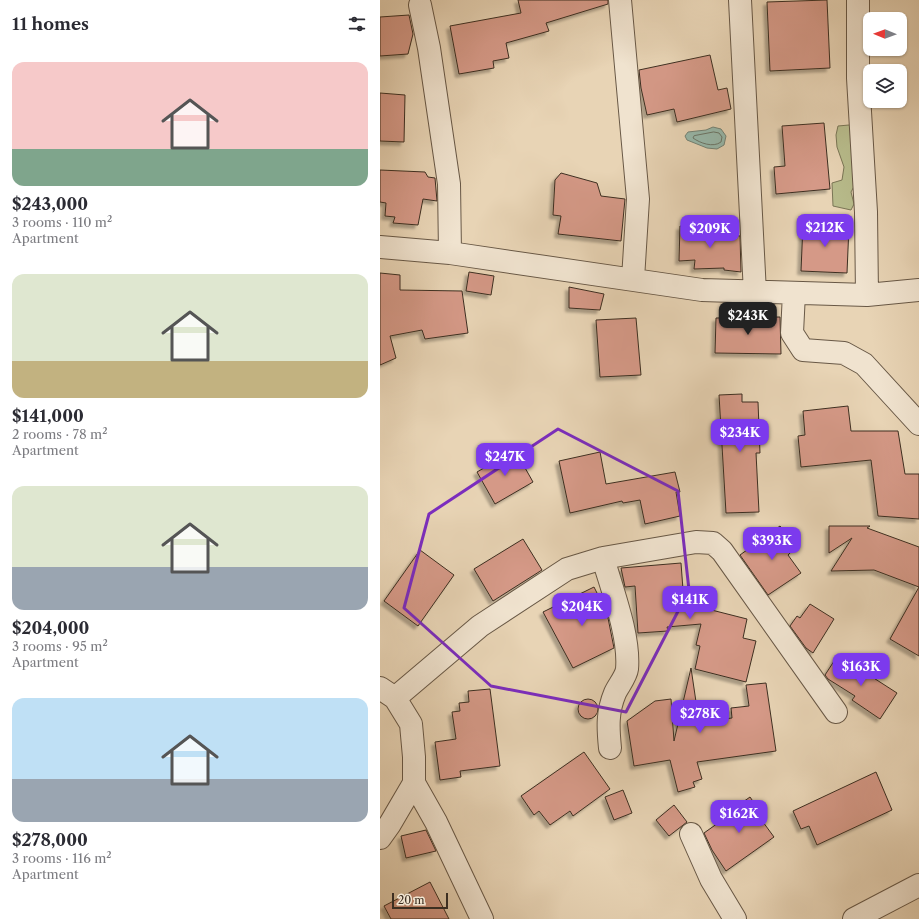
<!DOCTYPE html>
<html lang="en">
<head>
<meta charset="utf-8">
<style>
  :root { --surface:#fff; --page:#f2f2f3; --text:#2b2b33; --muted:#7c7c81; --accent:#7c3aed }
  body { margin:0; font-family:"Libre Caslon Text",serif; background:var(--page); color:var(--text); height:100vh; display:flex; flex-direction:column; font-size:15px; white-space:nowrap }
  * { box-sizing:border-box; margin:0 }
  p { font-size:13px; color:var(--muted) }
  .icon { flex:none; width:22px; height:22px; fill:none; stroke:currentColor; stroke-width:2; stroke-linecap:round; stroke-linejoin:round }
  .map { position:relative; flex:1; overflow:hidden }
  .drawer { display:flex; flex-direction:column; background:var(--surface); width:380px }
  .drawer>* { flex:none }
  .needle { width:26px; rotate:271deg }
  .tools { position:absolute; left:483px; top:12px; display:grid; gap:8px }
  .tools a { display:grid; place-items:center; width:44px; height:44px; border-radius:8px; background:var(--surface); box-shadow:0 1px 3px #0004; font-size:20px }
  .scale { position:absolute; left:12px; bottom:10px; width:56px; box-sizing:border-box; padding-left:4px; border:2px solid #3d2f21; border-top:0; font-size:11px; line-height:14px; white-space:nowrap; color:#3d2f21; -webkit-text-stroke:3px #f0e3cf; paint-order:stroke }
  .price { position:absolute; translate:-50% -34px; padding:0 9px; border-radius:8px; background:var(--accent); color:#fff; font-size:13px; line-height:26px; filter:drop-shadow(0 1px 2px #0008) }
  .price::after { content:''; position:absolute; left:50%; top:24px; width:12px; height:9px; margin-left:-6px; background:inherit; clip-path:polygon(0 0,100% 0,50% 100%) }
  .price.on { background:#222; color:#fff }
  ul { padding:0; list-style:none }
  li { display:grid; align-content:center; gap:8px; height:212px; padding:0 12px }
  li span { display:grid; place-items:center; height:124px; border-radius:12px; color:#555 }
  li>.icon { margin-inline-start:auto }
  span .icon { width:72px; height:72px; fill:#fffc; stroke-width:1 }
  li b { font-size:17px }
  h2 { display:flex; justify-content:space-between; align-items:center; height:48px; padding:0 12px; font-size:17px }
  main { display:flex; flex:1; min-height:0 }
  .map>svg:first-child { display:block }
  .green { fill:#b8bc8c; stroke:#7a7656 }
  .water { fill:#97b8ab; stroke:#738174 }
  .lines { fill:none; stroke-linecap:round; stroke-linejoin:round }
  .shore { stroke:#6a7466; stroke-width:1 }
  .building { fill:#d59987; stroke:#3d2f21; filter:url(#shadow) }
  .minor-casing { stroke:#685846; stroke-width:24 }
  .minor { stroke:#f0e3cf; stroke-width:22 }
  .marked { fill:none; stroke:#7b2cbf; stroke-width:3; stroke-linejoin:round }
</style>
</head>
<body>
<main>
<section class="drawer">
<h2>11 homes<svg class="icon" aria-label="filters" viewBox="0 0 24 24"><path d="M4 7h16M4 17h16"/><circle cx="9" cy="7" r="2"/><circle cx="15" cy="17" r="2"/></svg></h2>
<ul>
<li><span style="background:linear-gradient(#f6c9c9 70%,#7fa58c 0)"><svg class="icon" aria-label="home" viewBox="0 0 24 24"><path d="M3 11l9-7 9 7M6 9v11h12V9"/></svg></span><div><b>$243,000</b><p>3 rooms · 110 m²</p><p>Apartment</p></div></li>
<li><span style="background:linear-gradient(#dfe7d0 70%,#c2b280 0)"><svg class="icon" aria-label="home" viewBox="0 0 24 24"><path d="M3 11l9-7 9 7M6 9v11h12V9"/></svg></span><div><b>$141,000</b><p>2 rooms · 78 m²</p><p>Apartment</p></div></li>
<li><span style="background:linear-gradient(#dfe7d0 65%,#9aa5b1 0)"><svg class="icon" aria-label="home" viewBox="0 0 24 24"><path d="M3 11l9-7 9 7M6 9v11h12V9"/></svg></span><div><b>$204,000</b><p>3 rooms · 95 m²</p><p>Apartment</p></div></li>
<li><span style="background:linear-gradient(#bfe0f5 65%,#9aa5b1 0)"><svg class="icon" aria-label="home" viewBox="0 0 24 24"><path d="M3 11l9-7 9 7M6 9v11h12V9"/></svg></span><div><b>$278,000</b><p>3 rooms · 116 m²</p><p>Apartment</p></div></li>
</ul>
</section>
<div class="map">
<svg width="539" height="919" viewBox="0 0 539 919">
  <defs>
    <filter id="shadow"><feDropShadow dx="-3.5" dy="3.5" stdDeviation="1" flood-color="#0004"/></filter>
  </defs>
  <rect width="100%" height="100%" fill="#e8d4b5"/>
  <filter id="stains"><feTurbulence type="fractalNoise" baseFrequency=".005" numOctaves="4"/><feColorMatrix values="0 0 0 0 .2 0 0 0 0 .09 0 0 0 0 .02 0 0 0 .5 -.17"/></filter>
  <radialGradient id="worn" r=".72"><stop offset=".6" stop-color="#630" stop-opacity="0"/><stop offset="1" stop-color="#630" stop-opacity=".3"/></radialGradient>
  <path class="green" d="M469,125L475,127L478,179L471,192L474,204L471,210L453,206L452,183L462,180L464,167L457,147L456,135L458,126Z"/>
  <path class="water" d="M333,127L341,129L346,136L344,145L337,149L327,148L307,140L305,136L308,132L326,130Z"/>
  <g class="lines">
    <path class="shore" d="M334,132L339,133L342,137L341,142C333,148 320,143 313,138L314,136Z"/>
  </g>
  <path class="building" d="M138,0H228V4L166,23L169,31L126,43L129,58L113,61L114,68L79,74L70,26L141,13Z
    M447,0L450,68L390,71L387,2Z
    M29,15L33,34L28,54L0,56V17Z
    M330,55L338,90L347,88L351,109L297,122L294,109L267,115L261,88L259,70Z
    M0,93L25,95L24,142L0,141Z
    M444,123L450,189L396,194L394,167L405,166L402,126Z
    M0,170L45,172L48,177L55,178L57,201L43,199L38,225L13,223L15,217L5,216L6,203L0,202Z
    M181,173L217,183L221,196L245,199L241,241L178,234L181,216L173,215L175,180Z
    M423,224L469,226L467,273L421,271Z
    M300,226L360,236L361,272L344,270V268L314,269L315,260L299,261Z
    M89,272L114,276L111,295L86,291Z
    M0,273L20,275V290L82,291L88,333L45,339L42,330L10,336L16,358L0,365Z
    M189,287L224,294L220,310L189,308Z
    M400,317L401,354L335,353L336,318Z
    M256,318L261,375L220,377L216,320Z
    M362,394V402H378L380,453H376L379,512L346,513L339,395Z
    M468,406L471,431H518L525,474H539V519L498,516L491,460L421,467L418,436L425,435L423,411Z
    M135,450L153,482L115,504L97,472Z
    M220,452L226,484L295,472L300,492H296L300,516L265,524L260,500L243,503L242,501L190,513L179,461Z
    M400,526L417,546L408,555L421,573L388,595L360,555Z
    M449,526H490L487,528L539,547V656L510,639L539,587L494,570L451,571L472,538L449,553Z
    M143,539L162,570L113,601L94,569Z
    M40,550L74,575L38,626L4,601Z
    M301,563L304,603L367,619L363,638L376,641L366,682L315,669L320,646L316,645L321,624L287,627L288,631L258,633L255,586L245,587L241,568Z
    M214,587L227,613L234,648L193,668L163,612Z
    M430,604L454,619L433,653L426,648L410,626L417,616L420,618Z
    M458,655L517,693L500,719L472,700L475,696L448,679L445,675Z
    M311,668L319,722L352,718L351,708L369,706L366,685L386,683L396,751L317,762L322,779L313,782L315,787L298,792L290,760L254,766L247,721L275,701L291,699L294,741Z
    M110,689L120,766L80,771L81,777L60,780L55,742L76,739L72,712L80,711L79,703L89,702L88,691Z
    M198 709a10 10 0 1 1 20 0a10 10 0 1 1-20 0Z
    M204,752L230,789L193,816L190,811L170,825L159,811L154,815L141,796Z
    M496,772L512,810L437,845L429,826L421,829L413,811Z
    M243,790L252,813L234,820L225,797Z
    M370,797L386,820L383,822L394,837L346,871L332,850L324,833L348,816L346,814Z
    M294,805L307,822L289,836L276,820Z
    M46,830L56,851L26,858L21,836Z
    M50,882L69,919H11L4,906Z"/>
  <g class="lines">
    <defs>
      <path id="minor" d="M240,0L258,199L253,279
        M360,0L375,293
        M478,0V78L486,212L487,295
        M40,5L49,48L69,184L70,253
        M0,247L70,253L322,290L487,295L539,290
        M414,293L412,333L423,350L464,353L484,364L539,424
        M223,558C232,590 250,636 247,669C246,677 238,686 235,693C227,712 228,728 230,748
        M0,688L15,698L31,724L34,757V783L10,824L0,838
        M15,698L100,626L187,569L223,558L316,542L333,543L342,551L456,712
        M34,783L56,822L102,919
        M311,834L331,879L355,919
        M474,919L539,885"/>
    </defs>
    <use href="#minor" class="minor-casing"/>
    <use href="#minor" class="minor"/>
  </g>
  <path class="marked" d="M178,429L298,491L309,590L246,712L111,686L24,608L49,514Z"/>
  <rect width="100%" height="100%" filter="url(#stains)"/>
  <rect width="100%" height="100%" fill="url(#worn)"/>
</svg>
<div class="tools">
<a><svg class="needle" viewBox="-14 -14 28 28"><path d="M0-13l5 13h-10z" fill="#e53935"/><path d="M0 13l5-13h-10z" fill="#7c7c81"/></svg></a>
<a><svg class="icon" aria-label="layers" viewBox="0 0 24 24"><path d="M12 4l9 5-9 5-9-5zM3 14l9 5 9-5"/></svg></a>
</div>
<div class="scale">20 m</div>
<b class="price" style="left:445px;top:248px">$212K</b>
<b class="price" style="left:330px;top:249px">$209K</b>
<b class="price on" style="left:368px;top:336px">$243K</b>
<b class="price" style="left:360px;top:453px">$234K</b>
<b class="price" style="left:125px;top:477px">$247K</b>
<b class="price" style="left:392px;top:561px">$393K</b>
<b class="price" style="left:310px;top:620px">$141K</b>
<b class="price" style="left:202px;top:627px">$204K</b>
<b class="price" style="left:481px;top:687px">$163K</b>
<b class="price" style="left:320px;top:734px">$278K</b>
<b class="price" style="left:359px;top:834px">$162K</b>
</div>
</main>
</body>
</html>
